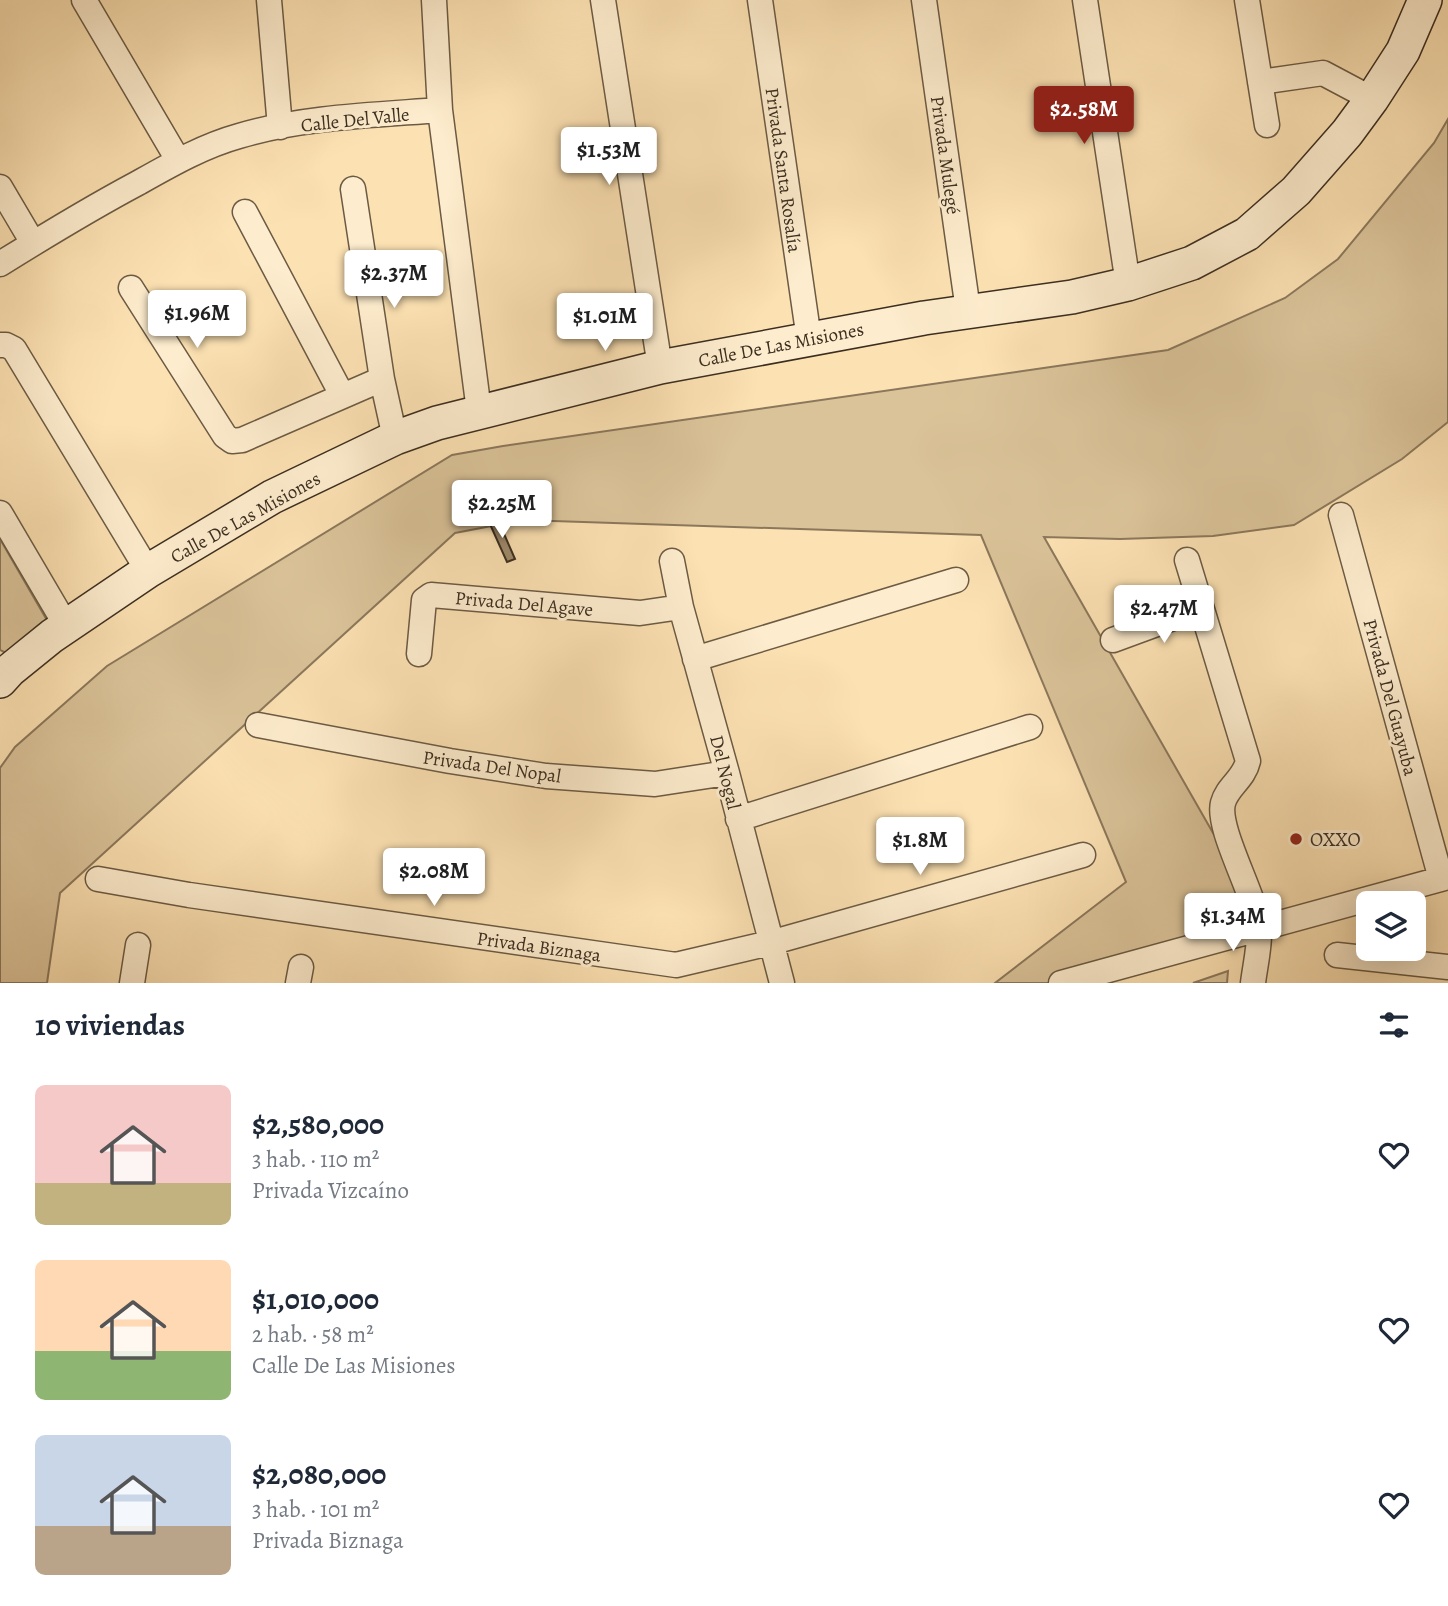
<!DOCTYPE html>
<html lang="es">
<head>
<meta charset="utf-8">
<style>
  :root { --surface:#fff; --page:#f2f2f3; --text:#1f2937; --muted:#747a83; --accent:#8f2418 }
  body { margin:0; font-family:Alegreya,serif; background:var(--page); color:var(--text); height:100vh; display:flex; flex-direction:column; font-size:26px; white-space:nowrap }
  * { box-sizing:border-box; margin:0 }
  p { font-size:23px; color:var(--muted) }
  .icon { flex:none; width:38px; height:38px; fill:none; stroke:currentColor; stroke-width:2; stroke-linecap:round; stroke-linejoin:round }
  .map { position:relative; height:983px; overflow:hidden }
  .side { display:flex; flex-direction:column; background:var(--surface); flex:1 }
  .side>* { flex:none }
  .fabs { position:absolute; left:1356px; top:891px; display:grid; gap:14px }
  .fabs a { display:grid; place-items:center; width:70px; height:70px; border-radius:10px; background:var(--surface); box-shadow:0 7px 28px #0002; font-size:35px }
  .price { position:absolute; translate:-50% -60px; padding:0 16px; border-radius:7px; background:#fff; color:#222; font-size:23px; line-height:46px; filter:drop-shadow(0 2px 4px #0008) }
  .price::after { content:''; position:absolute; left:50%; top:42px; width:21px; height:16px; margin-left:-10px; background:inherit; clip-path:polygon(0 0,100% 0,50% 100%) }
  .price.on { background:var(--accent); color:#fff }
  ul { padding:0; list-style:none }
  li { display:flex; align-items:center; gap:21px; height:175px; padding:0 35px }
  li span { display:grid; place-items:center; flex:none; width:196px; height:140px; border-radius:10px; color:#555 }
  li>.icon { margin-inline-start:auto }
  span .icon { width:84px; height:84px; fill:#fffc; stroke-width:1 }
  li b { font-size:30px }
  h2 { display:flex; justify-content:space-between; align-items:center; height:84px; padding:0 35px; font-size:30px }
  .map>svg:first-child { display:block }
  .green { fill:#dbc399; stroke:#8b785c; stroke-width:2 }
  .building { fill:#9f8b6c; stroke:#3b2e20; stroke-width:2 }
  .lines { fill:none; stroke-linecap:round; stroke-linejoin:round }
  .street-casing { stroke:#6b5b44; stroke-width:27 }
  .secondary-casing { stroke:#3b2e20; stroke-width:36 }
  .street { stroke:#fdeccd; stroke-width:24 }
  .secondary { stroke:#fdeccd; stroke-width:33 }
  .poi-dot { fill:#8f2418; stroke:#fdeccd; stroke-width:2.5 }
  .labels { text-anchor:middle; stroke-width:6; stroke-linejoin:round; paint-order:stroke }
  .street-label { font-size:19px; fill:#3b2e20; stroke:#fdeccd }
  .poi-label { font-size:19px; fill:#3b2e20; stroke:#fdeccd; text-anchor:start }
</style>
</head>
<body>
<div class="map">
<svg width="1448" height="983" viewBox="0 0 1448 983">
  <rect width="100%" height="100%" fill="#fce1b2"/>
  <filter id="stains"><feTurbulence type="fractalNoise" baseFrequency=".00286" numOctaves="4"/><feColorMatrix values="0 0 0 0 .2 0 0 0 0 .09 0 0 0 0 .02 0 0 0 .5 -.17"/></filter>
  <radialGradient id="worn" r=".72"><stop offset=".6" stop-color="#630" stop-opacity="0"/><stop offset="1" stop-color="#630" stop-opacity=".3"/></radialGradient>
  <path class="green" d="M1448,119V422L1402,459L1294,525L1213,536L1120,539L1044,537L1249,896L1259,928L1061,983H995L1126,882L981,535L523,520L455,533L60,893L47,983H0V768L15,747L107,666L452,455L503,446L1168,350L1285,298L1338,259L1434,143Z
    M0,539L48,622L6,653L0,650Z
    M1228,971L1227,983H1193Z"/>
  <path class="building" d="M497,518L515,559L507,562L489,522Z"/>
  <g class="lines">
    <defs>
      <path id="street" d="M84,0L178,160
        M269,0L280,127
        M434,0L440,110L479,411
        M603,0L660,367
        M760,0L809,339
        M924,0L968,310
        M1085,0L1128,284
        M1247,0L1267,125
        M1260,82L1323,73L1372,99
        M0,187L33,243
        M353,189L382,379L395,438
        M245,212L342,395
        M0,264C45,236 91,208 138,183C170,165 203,146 239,136C302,117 375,115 440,110
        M131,288L225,436L232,441L242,440L382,379
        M0,345H6L14,349L148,571
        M0,513L67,627
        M1341,515L1441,879
        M1187,560L1248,761C1244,779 1227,787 1223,803C1216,829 1257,898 1259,929C1260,946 1255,966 1253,983
        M672,561L681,607L727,773L782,983
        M1113,640L1200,608
        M419,654L424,600L431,595L640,613L681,607
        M695,659L956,580
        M258,725L450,761L546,776L655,784L727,773
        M738,819L1030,727
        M98,879L189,895L676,965L770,943L1083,855
        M1337,955L1448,967
        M132,983L138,945
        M298,983L301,967
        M1061,983L1448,877"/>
      <path id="secondary" d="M0,681L10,670L52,636L148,571L272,497L395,438L437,423L660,367L924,318L1072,297L1128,284L1192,263L1247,234L1296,191L1347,133L1372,99L1403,51L1425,0"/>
    </defs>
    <use href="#street" class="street-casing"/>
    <use href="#secondary" class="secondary-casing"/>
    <use href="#street" class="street"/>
    <use href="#secondary" class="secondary"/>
  </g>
  <circle class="poi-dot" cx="1296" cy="839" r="7"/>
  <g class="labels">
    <g class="street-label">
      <text transform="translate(355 119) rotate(-6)" y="7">Calle Del Valle</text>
      <text transform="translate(946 155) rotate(82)" y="7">Privada Mulegé</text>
      <text transform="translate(784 170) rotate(82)" y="7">Privada Santa Rosalía</text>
      <text transform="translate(781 344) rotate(-11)" y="7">Calle De Las Misiones</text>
      <text transform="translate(245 517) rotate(-29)" y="7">Calle De Las Misiones</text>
      <text transform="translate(524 603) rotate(5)" y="7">Privada Del Agave</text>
      <text transform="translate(1391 697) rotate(75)" y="7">Privada Del Guayuba</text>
      <text transform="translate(492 766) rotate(8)" y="7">Privada Del Nopal</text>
      <text transform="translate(726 772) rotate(76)" y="7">Del Nogal</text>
      <text transform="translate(539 946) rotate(8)" y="7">Privada Biznaga</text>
    </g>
    <g class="poi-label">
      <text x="1310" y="846">OXXO</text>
    </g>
  </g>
  <rect width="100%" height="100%" filter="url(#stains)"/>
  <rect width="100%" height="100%" fill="url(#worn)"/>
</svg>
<div class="fabs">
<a><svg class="icon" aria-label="layers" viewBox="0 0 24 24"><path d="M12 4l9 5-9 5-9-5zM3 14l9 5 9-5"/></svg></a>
</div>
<b class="price on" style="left:1084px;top:146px">$2.58M</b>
<b class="price" style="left:609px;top:187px">$1.53M</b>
<b class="price" style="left:394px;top:310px">$2.37M</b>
<b class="price" style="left:197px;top:350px">$1.96M</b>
<b class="price" style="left:605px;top:353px">$1.01M</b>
<b class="price" style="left:502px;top:540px">$2.25M</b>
<b class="price" style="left:1164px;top:645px">$2.47M</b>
<b class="price" style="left:920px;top:877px">$1.8M</b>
<b class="price" style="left:434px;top:908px">$2.08M</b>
<b class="price" style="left:1233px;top:953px">$1.34M</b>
</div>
<section class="side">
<h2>10 viviendas<svg class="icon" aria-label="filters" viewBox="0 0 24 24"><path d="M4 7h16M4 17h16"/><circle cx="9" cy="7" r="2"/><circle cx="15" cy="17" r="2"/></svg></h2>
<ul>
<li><span style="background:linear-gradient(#f6c9c9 70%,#c2b280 0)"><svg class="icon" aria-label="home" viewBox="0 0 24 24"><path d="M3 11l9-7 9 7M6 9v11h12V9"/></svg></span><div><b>$2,580,000</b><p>3 hab. · 110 m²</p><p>Privada Vizcaíno</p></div><svg class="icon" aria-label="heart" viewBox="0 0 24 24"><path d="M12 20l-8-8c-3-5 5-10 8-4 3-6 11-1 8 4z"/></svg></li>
<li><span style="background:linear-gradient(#ffd9b3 65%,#8fb573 0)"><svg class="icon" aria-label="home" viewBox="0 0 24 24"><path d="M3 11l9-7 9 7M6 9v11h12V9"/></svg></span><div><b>$1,010,000</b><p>2 hab. · 58 m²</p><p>Calle De Las Misiones</p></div><svg class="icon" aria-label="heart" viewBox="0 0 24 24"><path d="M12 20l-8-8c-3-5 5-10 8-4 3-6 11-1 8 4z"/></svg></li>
<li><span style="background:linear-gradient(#c9d6e8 65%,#b9a48a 0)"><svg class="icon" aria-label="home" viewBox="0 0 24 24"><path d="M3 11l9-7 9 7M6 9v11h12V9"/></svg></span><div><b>$2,080,000</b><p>3 hab. · 101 m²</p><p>Privada Biznaga</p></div><svg class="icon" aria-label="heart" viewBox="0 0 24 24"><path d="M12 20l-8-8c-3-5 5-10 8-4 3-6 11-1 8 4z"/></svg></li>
</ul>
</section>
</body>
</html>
